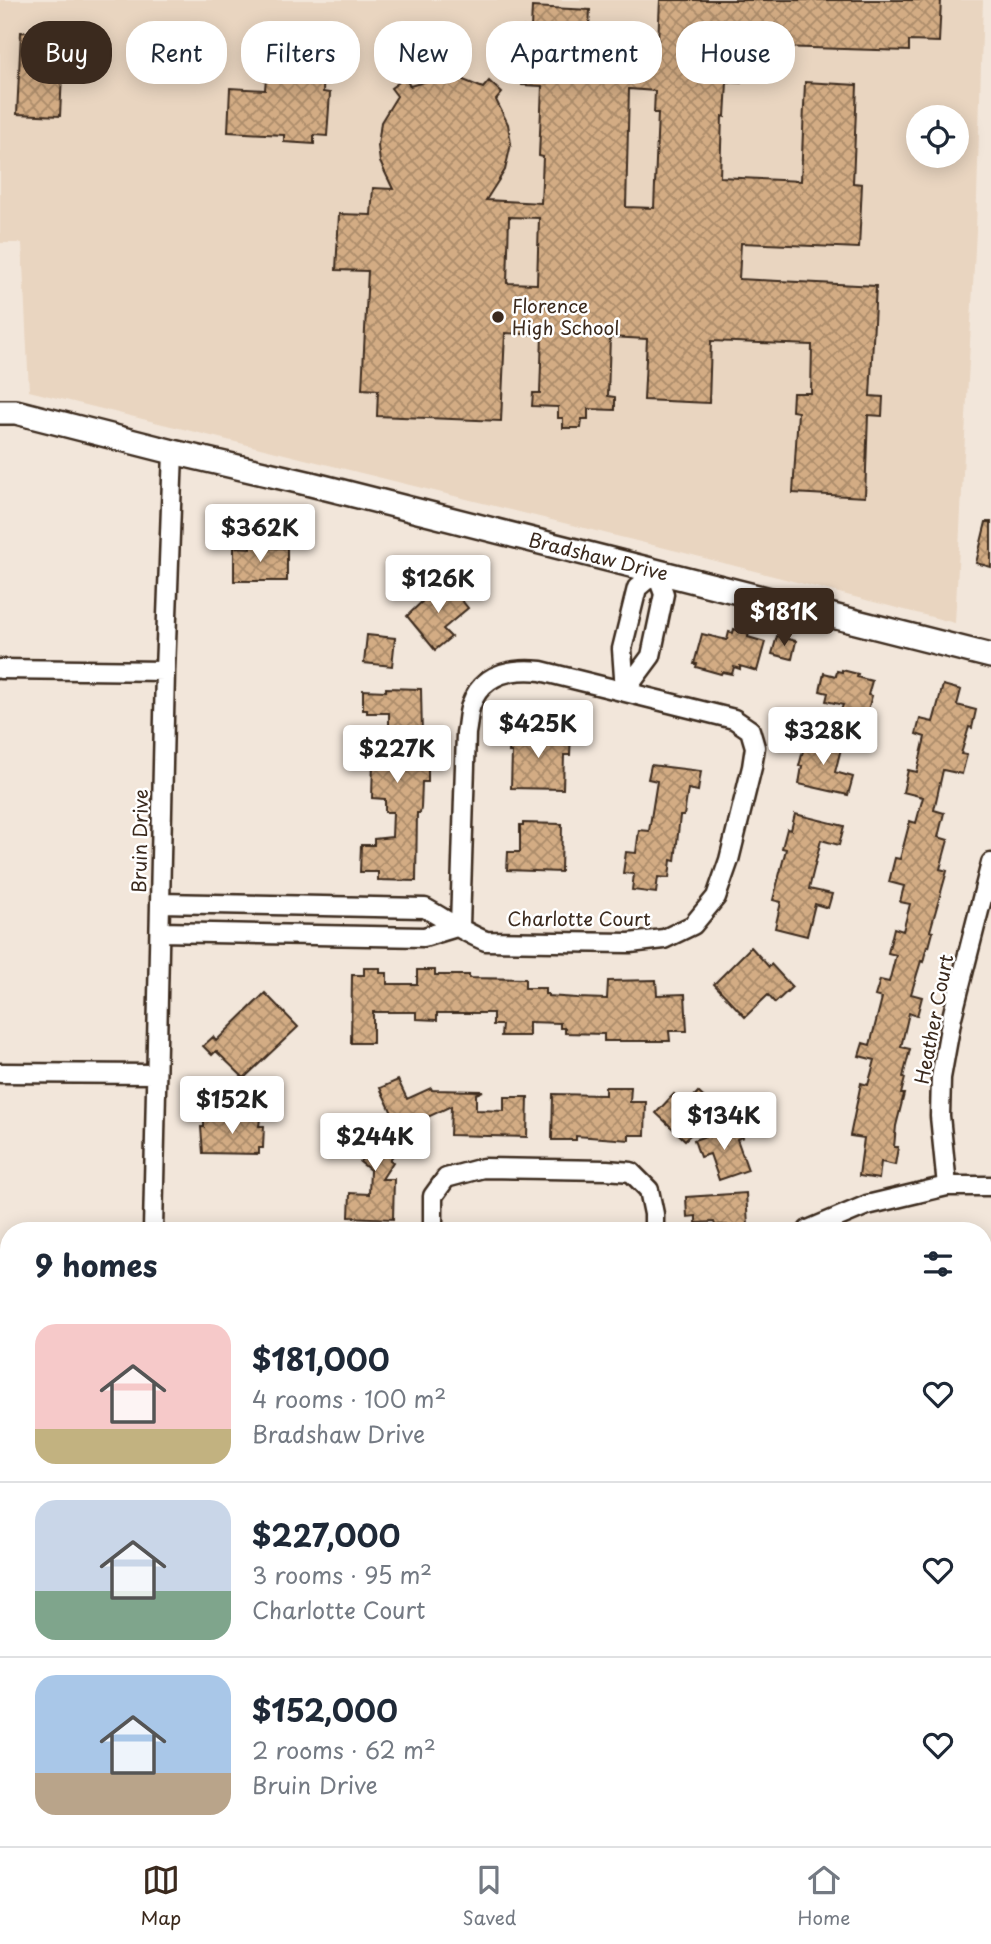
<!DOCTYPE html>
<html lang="en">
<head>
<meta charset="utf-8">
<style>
  :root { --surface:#fff; --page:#f2f2f3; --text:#1f2937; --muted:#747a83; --line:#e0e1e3; --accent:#3b2a1e }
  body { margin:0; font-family:"Playpen Sans",sans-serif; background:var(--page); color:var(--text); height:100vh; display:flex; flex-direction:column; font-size:26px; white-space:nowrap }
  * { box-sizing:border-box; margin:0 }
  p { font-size:23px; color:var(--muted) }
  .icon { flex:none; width:38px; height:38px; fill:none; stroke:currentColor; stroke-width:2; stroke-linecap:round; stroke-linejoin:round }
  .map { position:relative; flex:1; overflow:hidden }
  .sheet { position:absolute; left:0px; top:1222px; width:992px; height:625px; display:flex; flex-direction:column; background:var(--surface); border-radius:28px 28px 0 0; box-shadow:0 4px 18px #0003 }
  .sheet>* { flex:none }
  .hud { position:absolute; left:21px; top:21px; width:950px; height:63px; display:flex; gap:14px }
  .tools { position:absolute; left:906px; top:105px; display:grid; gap:14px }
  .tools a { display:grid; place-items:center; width:63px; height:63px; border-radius:50%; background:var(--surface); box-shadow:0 4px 18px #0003; font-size:35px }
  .price { position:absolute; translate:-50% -60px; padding:0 16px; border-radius:7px; background:#fff; color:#222; font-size:23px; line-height:46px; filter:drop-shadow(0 2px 4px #0008) }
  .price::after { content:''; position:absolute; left:50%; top:42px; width:21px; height:16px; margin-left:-10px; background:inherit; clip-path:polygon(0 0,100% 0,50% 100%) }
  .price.current { background:var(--accent); color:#fff }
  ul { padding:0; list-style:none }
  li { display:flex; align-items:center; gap:21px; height:175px; padding:0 35px }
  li+li { border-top:2px solid var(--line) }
  li span { display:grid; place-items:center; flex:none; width:196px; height:140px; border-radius:21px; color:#555 }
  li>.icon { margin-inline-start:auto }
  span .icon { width:84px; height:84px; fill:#fffc; stroke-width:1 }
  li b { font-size:30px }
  h2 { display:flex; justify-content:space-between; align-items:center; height:84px; padding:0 35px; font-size:30px }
  .tag { padding:0 24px; border-radius:28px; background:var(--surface); box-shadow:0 4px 18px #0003; font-size:24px; line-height:63px }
  .tag.current { background:var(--accent); color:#fff }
  .menu { display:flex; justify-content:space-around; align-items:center; height:98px; border-top:2px solid var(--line); background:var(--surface); font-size:19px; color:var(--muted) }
  .menu a { display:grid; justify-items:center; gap:4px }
  .menu .current { color:var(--accent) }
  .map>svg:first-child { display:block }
  .built { fill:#e9d5c0; fill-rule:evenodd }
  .building { fill:url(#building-cross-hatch); stroke:#3b2a1e; stroke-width:2; fill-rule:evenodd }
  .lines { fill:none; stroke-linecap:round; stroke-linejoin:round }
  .minor-casing { stroke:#3b2a1e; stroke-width:23 }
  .tertiary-casing { stroke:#3b2a1e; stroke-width:28 }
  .secondary-casing { stroke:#3b2a1e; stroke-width:30 }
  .minor { stroke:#fff; stroke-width:18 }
  .tertiary { stroke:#fff; stroke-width:23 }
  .secondary { stroke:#fff; stroke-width:24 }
  .poi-dot { fill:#3b2a1e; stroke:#fff; stroke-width:2.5 }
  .labels { text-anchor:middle; stroke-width:5; stroke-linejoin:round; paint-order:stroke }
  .poi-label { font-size:19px; fill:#3b2a1e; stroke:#fff; text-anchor:start }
  .street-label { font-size:19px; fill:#3b2a1e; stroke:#fff }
</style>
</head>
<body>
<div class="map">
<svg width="991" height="1846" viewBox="0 0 991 1846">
  <defs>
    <pattern id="building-cross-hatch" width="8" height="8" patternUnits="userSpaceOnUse" patternTransform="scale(1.75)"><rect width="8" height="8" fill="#d3ac84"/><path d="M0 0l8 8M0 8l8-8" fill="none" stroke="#ac8c6b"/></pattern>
  </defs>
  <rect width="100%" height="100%" fill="#f2e6da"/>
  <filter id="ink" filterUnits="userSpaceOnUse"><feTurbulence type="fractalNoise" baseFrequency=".0143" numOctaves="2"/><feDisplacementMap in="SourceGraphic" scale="14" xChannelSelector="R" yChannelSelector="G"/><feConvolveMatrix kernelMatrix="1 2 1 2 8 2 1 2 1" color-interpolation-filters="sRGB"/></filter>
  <g filter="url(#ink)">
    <path class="built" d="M0,0H983L976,230L955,623L681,552L29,391L22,243H0ZM919,117H957V156H919Z"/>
    <path class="building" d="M660,0H941L939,42L909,41V51L778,47V43L743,41L741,83L727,82L725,117L722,116L720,177L801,181L805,82L857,85L853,183L862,184L859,248L741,243L739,279L876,286L870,396L883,397L882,416L868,415L865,497L793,493L798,412L792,411L793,393H811L812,345L711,341L709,403L644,400L647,339L610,337L608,396L615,397V410L588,409V419H582L581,428H563V418H558V407L532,406L533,393H540L542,335L505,333L501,421L377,416L378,390L362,389L368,271L336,270L339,214L371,215L373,188L393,189L380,162L378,146L381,122L397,96L391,88L405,78L410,86L441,77L461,79L483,88L489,81L502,93L496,100L508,124L511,144L505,170L486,200L541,203L543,157L539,156L542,86L522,85L524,27L531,28L532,7L590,10L589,28L633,30L632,48L658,42ZM629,89L655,91L654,113H658L654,208L626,207ZM509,217L539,218L537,284L507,283Z
      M21,32L64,34L60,116L17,114Z
      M284,67L324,69L323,92L330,93L327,136L314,135V144L284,142V135L228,132L230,88L265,90L266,77L284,78Z
      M986,522H991V567L976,563Z
      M251,543L270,544V548H287V581H234V547L251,548Z
      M448,583L468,608L443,629L451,637L435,650L407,616L428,596L430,598Z
      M734,629L749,633L748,637L765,642L757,671L740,666V669L734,667L732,674L722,672L721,674L696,667L697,664H694L702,634L727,640L729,632L733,633Z
      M367,635L395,638L392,666L364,663Z
      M777,636L796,641L792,659L772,654Z
      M842,670L858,674L857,677L872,681L868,695L872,696L866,716L841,710L843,705L826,701L828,693L820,691L824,673L836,676L837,671L842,672Z
      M943,685L961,690L957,705L976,710L972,728L969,727L961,754L967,755L962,774L943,770L934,810L944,813L938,837L948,840L940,869L947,871L930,931L933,932L929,947L927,946L923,962L921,961L911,994L922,997L917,1016L909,1013L901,1047L910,1049L903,1077L905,1078L901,1094H904L896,1126L894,1147H898L895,1165L881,1162L879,1179L859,1176L864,1138L850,1136L861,1083L868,1085L875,1060L859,1056L863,1043L870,1045L882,998L875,996L880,980L889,982L896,955L888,953L894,928L903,931L910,904L900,902L904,886L889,882L895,858L900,859L910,821L916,823L923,797L903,792L908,770L917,772L925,737L916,734L920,719L933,722Z
      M386,688L421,689L422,734H418L417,761H428V782H422L421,808L420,813H417L416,881L378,880V872H360L361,845H374V839L392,837L393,812H385V799L372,798L373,760H393V733H389V713H367V710H363V690L386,691Z
      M510,733L571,735L570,755H564L563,789L511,788L512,752H509Z
      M811,737L842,745L835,772L853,777L848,795L799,784L802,766H799L804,747L808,748Z
      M651,765L701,771L698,791L688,789L684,816H680L675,861L671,860L669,878L658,877L656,893L632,890L634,874L623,873L626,852L636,853L639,830L649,831L657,781L648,779Z
      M795,814L844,826L839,845L821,840L809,889L832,894L828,908L815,904L807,936L775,928L781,902L773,900L786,849L782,848L787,829L791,830Z
      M523,823L562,824L561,872L507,870L508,852H520V825H523Z
      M751,947L769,967L771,964L792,987L775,1003L768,995L745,1017L714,984Z
      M364,968H380V973H387V984H417V970H435V975H469V978L525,979V988H545V994H548V996L577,998L607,999L608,981L656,980L657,995L685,994L687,1031H669L670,1041H604V1034L565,1033V1028H560V1023L529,1022V1036H501L502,1025H493V1013H437V1020L416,1019V1012H373V1043H351L352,975H364Z
      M265,993L298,1027L244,1078L216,1051L212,1055L203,1046L213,1037L216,1041Z
      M398,1080L407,1099L431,1088L432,1090L483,1091L476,1094V1110L504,1111V1097H528L527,1137L450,1135L451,1106L400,1130L380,1088Z
      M605,1087H631L630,1102H646L645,1135H629V1140L576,1136V1140H552L553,1094L605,1095Z
      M698,1092L716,1109L685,1140L656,1113L674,1094L686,1105Z
      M204,1118L260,1119L259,1126H264L263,1148H259V1154L203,1153L201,1127H204Z
      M366,1118L402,1142L390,1160L393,1162L382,1179H394L393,1219L349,1217L350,1193L369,1194L370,1170L360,1162L362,1159L356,1154L362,1145L352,1138Z
      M739,1125L743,1137L737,1139L748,1170L719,1180L710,1154L700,1157L694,1140Z
      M746,1193L748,1225L727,1227V1225H715L714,1222L696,1223V1216L687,1217L686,1197Z"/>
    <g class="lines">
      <defs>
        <path id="minor" d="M656,572L664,594L651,656L625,691L622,649L637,588Z
          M0,669L165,671
          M160,903L425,908C445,919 465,933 486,941L630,943L664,939L693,925L716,897L729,860L752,767L755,747L750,730L734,719L541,671C512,668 482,673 471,705C468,713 468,724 466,733L460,926
          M160,932L424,937L460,926
          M0,1073L156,1074
          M947,1186L940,1116L941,1078L952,1017L991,863
          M153,1230L165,671L173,452
          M433,1230V1196L446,1178L483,1168L607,1170L631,1172L649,1190L654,1214V1230
          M808,1230L867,1205L947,1186H991
          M984,1445L991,1446
          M153,1838L166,1846
          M694,1838L697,1846
          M106,1846V1838"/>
        <g id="tertiary">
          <path id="s1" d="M0,412H16L173,452L311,484L991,656"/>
        </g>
        <path id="secondary" d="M0,1660H9
          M984,1687H991"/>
      </defs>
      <use href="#minor" class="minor-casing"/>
      <use href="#tertiary" class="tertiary-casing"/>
      <use href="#secondary" class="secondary-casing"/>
      <use href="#minor" class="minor"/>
      <use href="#tertiary" class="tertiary"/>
      <use href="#secondary" class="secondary"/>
    </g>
  </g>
  <circle class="poi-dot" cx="498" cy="317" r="7"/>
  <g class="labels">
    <g class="poi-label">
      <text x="512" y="313">Florence<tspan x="512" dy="22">High School</tspan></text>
    </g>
    <g class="street-label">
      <text dy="7" stroke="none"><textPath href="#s1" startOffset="616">Bradshaw Drive</textPath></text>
      <text transform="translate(140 841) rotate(-89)" y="7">Bruin Drive</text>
      <text x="579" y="926">Charlotte Court</text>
      <text transform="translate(934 1019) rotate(-79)" y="7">Heather Court</text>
    </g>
  </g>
</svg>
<div class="tools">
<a><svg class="icon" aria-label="locate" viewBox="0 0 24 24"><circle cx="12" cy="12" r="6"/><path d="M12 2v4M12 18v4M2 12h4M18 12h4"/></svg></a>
</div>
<b class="price" style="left:260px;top:564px">$362K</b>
<b class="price" style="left:438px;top:615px">$126K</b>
<b class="price current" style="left:784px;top:648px">$181K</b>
<b class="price" style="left:538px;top:760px">$425K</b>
<b class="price" style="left:823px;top:767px">$328K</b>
<b class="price" style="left:397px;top:785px">$227K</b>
<b class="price" style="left:232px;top:1136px">$152K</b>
<b class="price" style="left:724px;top:1152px">$134K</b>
<b class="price" style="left:375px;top:1173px">$244K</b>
<div class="hud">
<a class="tag current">Buy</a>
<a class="tag">Rent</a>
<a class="tag">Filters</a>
<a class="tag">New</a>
<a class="tag">Apartment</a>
<a class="tag">House</a>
</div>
<section class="sheet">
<h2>9 homes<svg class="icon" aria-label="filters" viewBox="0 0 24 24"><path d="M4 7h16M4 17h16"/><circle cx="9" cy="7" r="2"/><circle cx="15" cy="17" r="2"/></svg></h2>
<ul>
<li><span style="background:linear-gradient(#f6c9c9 75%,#c2b280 0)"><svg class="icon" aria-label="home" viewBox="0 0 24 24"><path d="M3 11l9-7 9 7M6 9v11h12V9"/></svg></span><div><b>$181,000</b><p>4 rooms · 100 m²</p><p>Bradshaw Drive</p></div><svg class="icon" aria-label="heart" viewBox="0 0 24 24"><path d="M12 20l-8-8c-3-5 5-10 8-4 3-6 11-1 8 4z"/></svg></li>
<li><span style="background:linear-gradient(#c9d6e8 65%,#7fa58c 0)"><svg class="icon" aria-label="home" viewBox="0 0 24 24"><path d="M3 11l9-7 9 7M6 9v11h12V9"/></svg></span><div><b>$227,000</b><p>3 rooms · 95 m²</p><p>Charlotte Court</p></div><svg class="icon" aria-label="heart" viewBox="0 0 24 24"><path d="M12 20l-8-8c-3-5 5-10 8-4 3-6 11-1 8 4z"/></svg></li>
<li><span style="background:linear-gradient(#a9c7e8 70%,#b9a48a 0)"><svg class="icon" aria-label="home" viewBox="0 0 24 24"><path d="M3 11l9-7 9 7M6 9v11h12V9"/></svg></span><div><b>$152,000</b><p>2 rooms · 62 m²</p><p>Bruin Drive</p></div><svg class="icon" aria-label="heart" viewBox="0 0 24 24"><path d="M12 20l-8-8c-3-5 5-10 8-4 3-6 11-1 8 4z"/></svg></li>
</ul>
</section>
</div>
<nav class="menu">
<a class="current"><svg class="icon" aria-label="map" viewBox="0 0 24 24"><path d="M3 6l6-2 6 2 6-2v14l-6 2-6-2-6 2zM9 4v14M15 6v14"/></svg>Map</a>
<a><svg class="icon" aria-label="saved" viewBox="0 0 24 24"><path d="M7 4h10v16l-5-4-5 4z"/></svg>Saved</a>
<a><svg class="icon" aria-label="home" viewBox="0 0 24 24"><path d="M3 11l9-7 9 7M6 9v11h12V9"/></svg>Home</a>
</nav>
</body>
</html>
